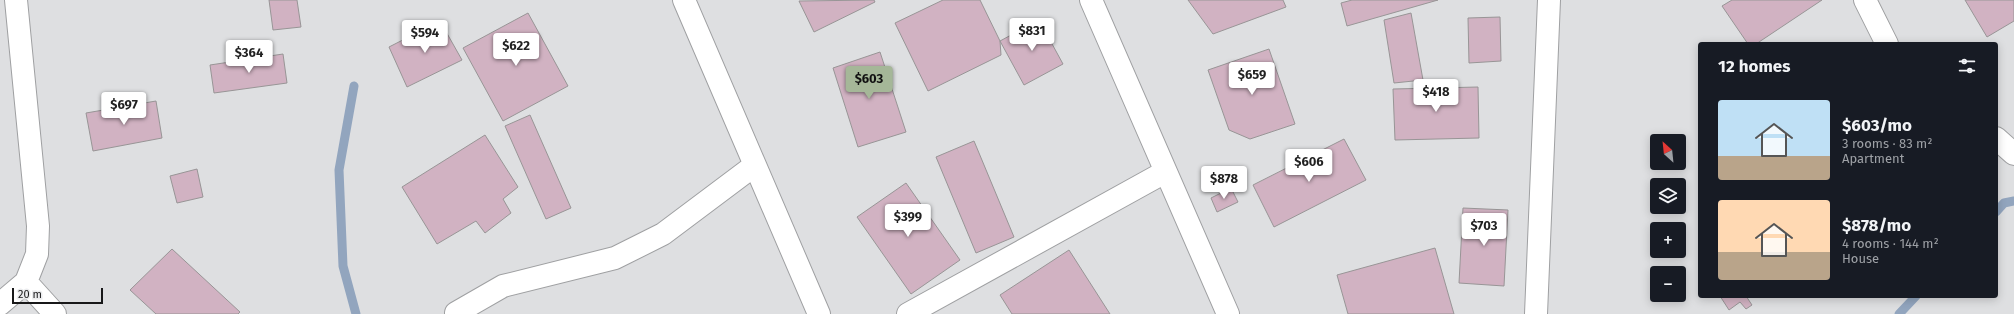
<!DOCTYPE html>
<html lang="en">
<head>
<meta charset="utf-8">
<style>
  :root { --surface:#171b24; --page:#20242c; --text:#f1f3f6; --muted:#9ea1a6; --accent:#a5b798 }
  body { margin:0; font-family:"Fira Sans",sans-serif; background:var(--page); color:var(--text); height:100vh; display:flex; flex-direction:column; font-size:15px; white-space:nowrap }
  * { box-sizing:border-box; margin:0 }
  p { font-size:13px; color:var(--muted) }
  .icon { flex:none; width:22px; height:22px; fill:none; stroke:currentColor; stroke-width:2; stroke-linecap:round; stroke-linejoin:round }
  .map { position:relative; flex:1; overflow:hidden }
  .side { position:absolute; left:1698px; top:42px; width:300px; height:256px; display:flex; flex-direction:column; background:var(--surface); border-radius:4px; box-shadow:0 2px 10px #0003 }
  .side>* { flex:none }
  .needle { width:26px; rotate:333deg }
  .fabs { position:absolute; left:1650px; top:134px; display:grid; gap:8px }
  .fabs a { display:grid; place-items:center; width:36px; height:36px; border-radius:4px; background:var(--surface); box-shadow:0 2px 10px #0003; font-size:20px }
  .scale { position:absolute; left:12px; bottom:10px; width:91px; box-sizing:border-box; padding-left:4px; border:2px solid #181819; border-top:0; font-size:11px; line-height:14px; white-space:nowrap; color:#181819; -webkit-text-stroke:3px #ebecee; paint-order:stroke }
  .price { position:absolute; translate:-50% -34px; padding:0 9px; border-radius:4px; background:#fff; color:#222; font-size:13px; line-height:26px; filter:drop-shadow(0 1px 2px #0008) }
  .price::after { content:''; position:absolute; left:50%; top:24px; width:12px; height:9px; margin-left:-6px; background:inherit; clip-path:polygon(0 0,100% 0,50% 100%) }
  .price.active { background:var(--accent); color:#111 }
  ul { padding:0; list-style:none }
  li { display:flex; align-items:center; gap:12px; height:100px; padding:0 20px }
  li span { display:grid; place-items:center; flex:none; width:112px; height:80px; border-radius:4px; color:#555 }
  li>.icon { margin-inline-start:auto }
  span .icon { width:48px; height:48px; fill:#fffc; stroke-width:1 }
  li b { font-size:17px }
  h2 { display:flex; justify-content:space-between; align-items:center; height:48px; padding:0 20px; font-size:17px }
  .map>svg:first-child { display:block }
  .lines { fill:none; stroke-linecap:round; stroke-linejoin:round }
  .stream { stroke:#92a5be; stroke-width:9 }
  .building { fill:#d1b2c2; stroke:#989596 }
  .minor-casing { stroke:#9fa0a2; stroke-width:24 }
  .minor { stroke:#fff; stroke-width:22 }
</style>
</head>
<body>
<div class="map">
<svg width="2014" height="314" viewBox="0 0 2014 314">
  <rect width="100%" height="100%" fill="#dedfe1"/>
  <g class="lines">
    <path class="stream" d="M354,86L339,170L343,266L356,314
      M1996,212L2004,203L2014,201
      M1899,314L1916,296"/>
  </g>
  <path class="building" d="M269,0H297L301,27L273,30Z
    M874,0L875,2L814,32L799,1Z
    M943,0H980L1000,41L1001,55L928,91L895,23Z
    M1188,0H1283L1286,7L1213,34Z
    M1352,0H1438L1347,26L1341,3Z
    M1732,0H1822L1756,44H1748L1722,6Z
    M1965,0H2014V21L1987,37Z
    M528,13L568,86L503,121L463,48Z
    M1411,13L1423,80L1394,83L1384,20Z
    M1500,17L1501,61L1469,63L1468,18Z
    M1039,20L1063,64L1024,85L1000,41Z
    M440,21L462,60L407,87L389,47Z
    M1269,49L1295,124L1250,139L1229,130L1208,70Z
    M880,52L906,132L858,147L833,68Z
    M283,54L287,83L214,93L210,65Z
    M1478,87L1479,138L1395,140L1393,89Z
    M156,101L162,138L93,151L86,113Z
    M530,115L571,208L546,219L505,126Z
    M485,135L518,187L503,199L511,213L485,233L476,221L437,244L402,187Z
    M1344,139L1366,180L1274,227L1253,185Z
    M974,141L1014,237L976,253L936,157Z
    M197,169L203,197L177,203L170,176Z
    M906,183L960,260L911,294L857,217Z
    M1231,188L1238,202L1217,212L1211,198Z
    M1463,208L1508,210L1504,286L1459,283Z
    M1435,248L1454,314H1348L1337,275Z
    M172,249L240,312L238,314H156L130,290Z
    M1069,250L1110,314H1012L1000,295Z
    M1720,296H1746L1752,305L1746,309L1740,302L1729,310Z"/>
  <g class="lines">
    <defs>
      <path id="minor" d="M684,0L819,314
        M1091,0L1228,314
        M1865,0L1887,44
        M1996,138L2014,154
        M26,282L55,314
        M0,304L26,282L37,254L38,226L16,0
        M456,313L503,286L615,258L663,234L755,165
        M908,314L1165,172
        M1536,314L1549,0"/>
    </defs>
    <use href="#minor" class="minor-casing"/>
    <use href="#minor" class="minor"/>
  </g>
</svg>
<div class="fabs">
<a><svg class="needle" viewBox="-14 -14 28 28"><path d="M0-13l5 13h-10z" fill="#e53935"/><path d="M0 13l5-13h-10z" fill="#9ea1a6"/></svg></a>
<a><svg class="icon" aria-label="layers" viewBox="0 0 24 24"><path d="M12 4l9 5-9 5-9-5zM3 14l9 5 9-5"/></svg></a>
<a>+</a>
<a>−</a>
</div>
<div class="scale">20 m</div>
<b class="price" style="left:1032px;top:52px">$831</b>
<b class="price" style="left:425px;top:54px">$594</b>
<b class="price" style="left:516px;top:67px">$622</b>
<b class="price" style="left:249px;top:74px">$364</b>
<b class="price" style="left:1252px;top:96px">$659</b>
<b class="price active" style="left:869px;top:100px">$603</b>
<b class="price" style="left:1436px;top:113px">$418</b>
<b class="price" style="left:124px;top:126px">$697</b>
<b class="price" style="left:1309px;top:183px">$606</b>
<b class="price" style="left:1224px;top:200px">$878</b>
<b class="price" style="left:908px;top:238px">$399</b>
<b class="price" style="left:1484px;top:247px">$703</b>
<section class="side">
<h2>12 homes<svg class="icon" aria-label="filters" viewBox="0 0 24 24"><path d="M4 7h16M4 17h16"/><circle cx="9" cy="7" r="2"/><circle cx="15" cy="17" r="2"/></svg></h2>
<ul>
<li><span style="background:linear-gradient(#bfe0f5 70%,#b9a48a 0)"><svg class="icon" aria-label="home" viewBox="0 0 24 24"><path d="M3 11l9-7 9 7M6 9v11h12V9"/></svg></span><div><b>$603/mo</b><p>3 rooms · 83 m²</p><p>Apartment</p></div></li>
<li><span style="background:linear-gradient(#ffd9b3 65%,#b9a48a 0)"><svg class="icon" aria-label="home" viewBox="0 0 24 24"><path d="M3 11l9-7 9 7M6 9v11h12V9"/></svg></span><div><b>$878/mo</b><p>4 rooms · 144 m²</p><p>House</p></div></li>
</ul>
</section>
</div>
</body>
</html>
